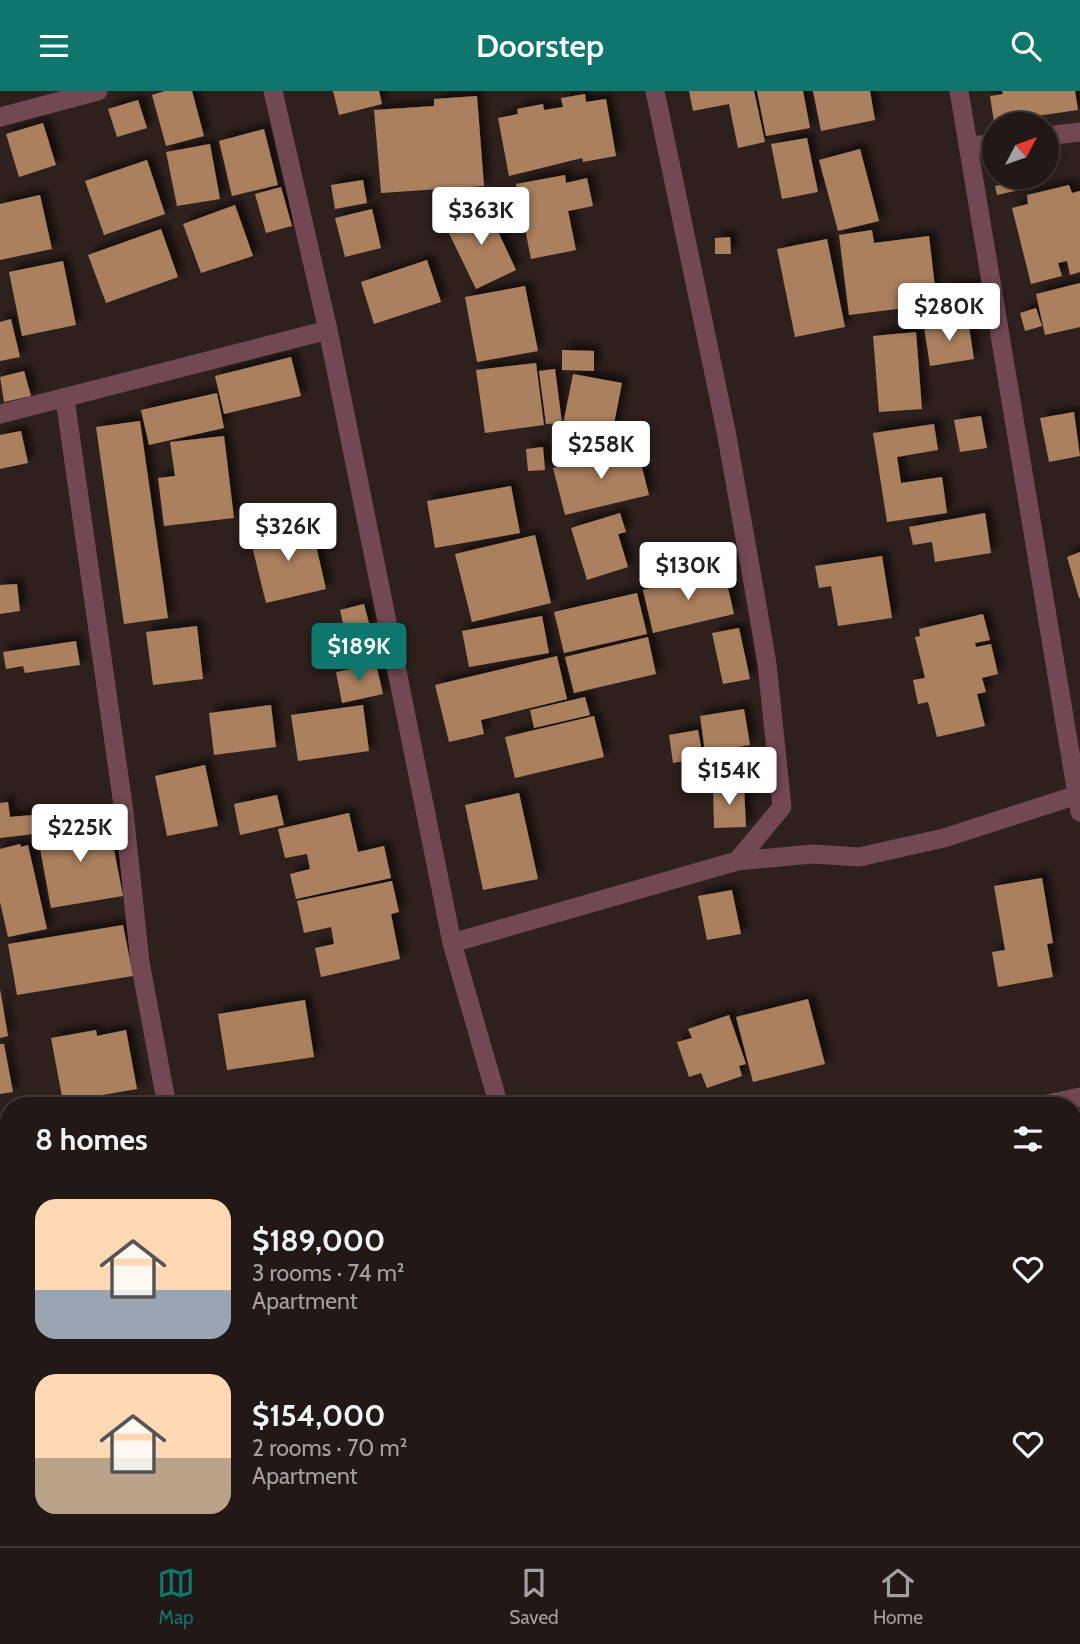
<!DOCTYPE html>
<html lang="en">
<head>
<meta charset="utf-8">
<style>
  :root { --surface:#221816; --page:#2e2523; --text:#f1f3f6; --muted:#a2a0a1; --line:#3f3735; --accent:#0f766e }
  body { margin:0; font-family:Cabin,sans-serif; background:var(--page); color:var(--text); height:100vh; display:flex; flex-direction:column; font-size:26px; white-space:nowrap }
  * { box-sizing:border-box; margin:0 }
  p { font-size:23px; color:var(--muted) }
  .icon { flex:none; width:38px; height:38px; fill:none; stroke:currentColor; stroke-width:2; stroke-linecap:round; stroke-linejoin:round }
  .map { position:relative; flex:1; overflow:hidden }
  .sheet { position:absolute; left:0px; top:1006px; width:1082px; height:450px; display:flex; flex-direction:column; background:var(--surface); border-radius:28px 28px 0 0; box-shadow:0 4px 10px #0003,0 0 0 2px var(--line) }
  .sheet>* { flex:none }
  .needle { width:46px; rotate:49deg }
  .fabs { position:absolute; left:982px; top:21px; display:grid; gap:14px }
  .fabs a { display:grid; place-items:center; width:77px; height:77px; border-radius:50%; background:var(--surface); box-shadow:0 4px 10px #0003,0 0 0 2px var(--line); font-size:35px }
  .price { position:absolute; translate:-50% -60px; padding:0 16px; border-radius:7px; background:#fff; color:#222; font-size:23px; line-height:46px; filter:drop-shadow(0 2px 4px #0008) }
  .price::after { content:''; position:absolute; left:50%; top:42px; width:21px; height:16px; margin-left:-10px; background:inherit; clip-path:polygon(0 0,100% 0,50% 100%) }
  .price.current { background:var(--accent); color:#fff }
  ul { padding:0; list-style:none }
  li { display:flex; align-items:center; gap:21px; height:175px; padding:0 35px }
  li span { display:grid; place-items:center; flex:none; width:196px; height:140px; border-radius:21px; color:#555 }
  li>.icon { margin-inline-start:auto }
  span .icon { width:84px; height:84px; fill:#fffc; stroke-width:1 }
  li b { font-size:30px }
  h2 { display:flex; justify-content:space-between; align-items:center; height:84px; padding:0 35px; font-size:30px }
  header { display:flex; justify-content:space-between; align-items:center; height:91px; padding:0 35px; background:var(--accent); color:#fff; font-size:32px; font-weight:600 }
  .tab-bar { display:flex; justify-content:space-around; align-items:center; height:98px; border-top:2px solid var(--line); background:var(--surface); font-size:19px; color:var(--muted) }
  .tab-bar a { display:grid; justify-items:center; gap:4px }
  .tab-bar .current { color:var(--accent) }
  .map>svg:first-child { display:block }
  .building { fill:#ab805e; filter:url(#shadow) }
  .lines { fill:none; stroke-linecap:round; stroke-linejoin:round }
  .service { stroke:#724853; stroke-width:14 }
  .minor { stroke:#724853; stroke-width:19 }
</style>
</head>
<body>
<header><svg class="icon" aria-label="menu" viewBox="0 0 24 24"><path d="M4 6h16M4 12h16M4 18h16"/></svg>Doorstep<svg class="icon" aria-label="search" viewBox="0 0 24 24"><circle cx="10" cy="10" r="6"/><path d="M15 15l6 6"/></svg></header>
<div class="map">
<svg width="1080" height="1455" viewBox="0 0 1080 1455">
  <defs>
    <filter id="shadow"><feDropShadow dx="6" dy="-6" stdDeviation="3.5" flood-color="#0009"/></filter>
  </defs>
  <rect width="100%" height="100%" fill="#2e201d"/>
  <path class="building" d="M165,0H192L204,45L166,55L152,4Z
    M333,0H379L382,13L339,24Z
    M689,0H754L765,51L738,57L729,13L693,20Z
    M757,0H803L810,37L766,45Z
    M813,0H870L875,29L821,40Z
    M1002,0H1075L1078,19L994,31L990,5L1003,3Z
    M585,3L586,11L606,8L616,65L583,71L582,67L509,85L498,27L518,23L517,18L543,13L544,19L563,16L561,7Z
    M477,5L484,95L381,102L374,19L434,15V8Z
    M138,9L147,37L117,46L108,18Z
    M43,32L56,74L19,86L6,43Z
    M264,38L278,94L232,105L219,50Z
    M807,47L818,101L782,108L771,53Z
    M210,53L220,108L177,115L166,61Z
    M860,58L879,130L838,140L819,69Z
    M147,69L165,123L104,144L85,90Z
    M565,84L566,92L587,87L593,115L568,120L576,159L531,168L516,93Z
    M363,89L367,112L335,118L331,94Z
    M1013,91L1015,100L997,104L995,95Z
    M1069,94L1072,102L1080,100V181L1070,184L1067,170L1058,172L1062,185L1031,193L1012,117L1028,113L1027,104Z
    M281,96L292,135L266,142L255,103Z
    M40,104L52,158L0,169V113Z
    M235,114L253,165L201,182L183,133Z
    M486,115L516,179L476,198L445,134Z
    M372,118L381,157L345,166L335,127Z
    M161,138L178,186L106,212L88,164Z
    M872,139L874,152L929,145L937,213L849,224L839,144Z
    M730,146L731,163H715V147Z
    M827,148L845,236L795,246L777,158Z
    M427,169L441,211L374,233L361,191Z
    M63,170L76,234L22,245L9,181Z
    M1080,192V236L1045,244L1036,203Z
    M975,194L977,217L945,221L941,198Z
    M525,195L538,260L477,271L465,206Z
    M1036,217L1042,235L1025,240L1020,222Z
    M11,228L20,266L0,270V231Z
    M968,229L974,268L930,275L924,236Z
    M916,241L922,318L879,321L873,245Z
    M562,259L594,260V280L562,279Z
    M291,266L301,305L224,323L215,285Z
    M536,272L544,334L485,342L476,279Z
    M555,278L562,332L546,333L539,280Z
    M24,280L31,305L4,311L0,286Z
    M573,283L622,292L609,358L560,349Z
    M217,302L224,337L149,354L141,319Z
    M1074,321L1080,365L1049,371L1040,327Z
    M981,325L987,357L960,361L954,329Z
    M140,330L168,527L124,533L96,336Z
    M934,333L938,359L897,366L901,392L942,386L947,422L887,431L873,342Z
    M21,340L28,372L0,378V344Z
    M224,345L234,427L164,435L158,387L175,385L170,351Z
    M543,356L545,379L528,380L526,358Z
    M637,357L649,404L565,424L553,377Z
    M511,395L520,442L435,457L427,410Z
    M620,422L626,441L618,443L628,476L587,489L571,437Z
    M985,422L991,462L935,471L932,451L913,454L909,436Z
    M311,433L326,498L266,512L250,447Z
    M535,444L551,512L472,531L455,463Z
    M1080,461V507H1079L1067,466Z
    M882,465L892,527L838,535L831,495L819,497L815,475Z
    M724,480L734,523L653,542L643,499Z
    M17,493L20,520L0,523V494Z
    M637,502L647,543L564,562L554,521Z
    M364,513L370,536L345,542L340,519Z
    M983,523L990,549L975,552L976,556L991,553L998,583L982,587L986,601L977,603L985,635L937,646L928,611L918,613L913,589L925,587L915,546L920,545L919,538Z
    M542,525L549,562L469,576L462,540Z
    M197,535L203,588L153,594L146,541Z
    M739,537L750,588L723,593L712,542Z
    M648,546L656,583L574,602L565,566Z
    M76,550L80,574L25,582L23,575L6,578L3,561Z
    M557,565L567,608L481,629L484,643L449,651L435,594Z
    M376,573L383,603L342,612L336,581Z
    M585,606L590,624L534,637L530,619Z
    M271,614L276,656L214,664L209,622Z
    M363,614L369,660L298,670L291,624Z
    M744,618L750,654L705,661L700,625Z
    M594,625L604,666L515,687L505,646Z
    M698,639L703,667L673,672L669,644Z
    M205,674L218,735L167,745L155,685Z
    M744,695L746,736L714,737L713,696Z
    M519,702L538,788L483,799L465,714Z
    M277,704L284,734L240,744L234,713Z
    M8,711L10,726L32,724L34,743L0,747V712Z
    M349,722L358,761L384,755L391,787L296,808L290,783L310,778L307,763L285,767L278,738Z
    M108,728L123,805L51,817L37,741Z
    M20,753L21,756L28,754L47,838L8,846L0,811V758Z
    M1042,787L1053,852L1047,853L1053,886L998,896L992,861L1005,859L994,795Z
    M392,790L399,821L391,823L400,868L321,886L315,857L334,853L331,836L304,842L297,810Z
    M732,799L741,843L707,849L698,805Z
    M123,834L133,885L17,904L8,853Z
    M0,898L8,945L0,947Z
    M808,908L825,973L753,991L736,926Z
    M305,909L314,966L227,979L218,923Z
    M729,924L746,973L739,975L742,985L707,997L701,982L689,986L677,951L692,947L688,938Z
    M96,939L97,945L126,939L137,998L63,1011L51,947Z
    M0,953H4L13,1001L0,1003Z
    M9,1054V1101L0,1103V1056Z
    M1008,1447H1035L1032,1455Z"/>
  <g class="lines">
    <path class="service" d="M311,1455L312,1447"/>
    <path class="minor" d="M273,0L328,239L452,852L499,1015
      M655,0L726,340L757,514L767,573L782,716L737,770
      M959,0L1080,721
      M0,26L98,0
      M1046,45L1080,41
      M968,56L994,52
      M65,308L124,721L140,871L167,1015
      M0,323L328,239
      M452,852L737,770L812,763L859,766L944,747L1080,703
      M1039,1015L1080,1006
      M0,1269L9,1271
      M1073,1298L1080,1296
      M428,1447L443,1455
      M450,1455L481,1447"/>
  </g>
</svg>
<div class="fabs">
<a><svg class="needle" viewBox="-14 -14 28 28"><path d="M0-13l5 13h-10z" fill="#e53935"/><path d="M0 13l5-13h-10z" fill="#a2a0a1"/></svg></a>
</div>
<b class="price" style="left:481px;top:156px">$363K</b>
<b class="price" style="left:949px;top:252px">$280K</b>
<b class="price" style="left:601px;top:390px">$258K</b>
<b class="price" style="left:288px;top:472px">$326K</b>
<b class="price" style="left:688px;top:511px">$130K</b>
<b class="price current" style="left:359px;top:592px">$189K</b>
<b class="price" style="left:729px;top:716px">$154K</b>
<b class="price" style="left:80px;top:773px">$225K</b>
<section class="sheet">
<h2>8 homes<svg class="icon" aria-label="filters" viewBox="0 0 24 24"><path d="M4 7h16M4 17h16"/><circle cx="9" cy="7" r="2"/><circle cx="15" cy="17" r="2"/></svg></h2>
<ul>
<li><span style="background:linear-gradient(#ffd9b3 65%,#9aa5b1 0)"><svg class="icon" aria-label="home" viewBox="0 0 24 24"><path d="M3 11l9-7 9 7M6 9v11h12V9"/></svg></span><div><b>$189,000</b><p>3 rooms · 74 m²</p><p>Apartment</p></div><svg class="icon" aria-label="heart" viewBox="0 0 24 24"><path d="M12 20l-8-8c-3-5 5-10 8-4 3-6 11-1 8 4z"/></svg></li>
<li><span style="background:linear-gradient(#ffd9b3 60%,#b9a48a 0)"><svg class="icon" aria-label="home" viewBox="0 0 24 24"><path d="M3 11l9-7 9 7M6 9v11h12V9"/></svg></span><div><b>$154,000</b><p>2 rooms · 70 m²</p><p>Apartment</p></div><svg class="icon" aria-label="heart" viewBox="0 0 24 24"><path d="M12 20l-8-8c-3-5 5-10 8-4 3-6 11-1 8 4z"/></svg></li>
</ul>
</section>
</div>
<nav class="tab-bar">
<a class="current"><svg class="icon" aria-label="map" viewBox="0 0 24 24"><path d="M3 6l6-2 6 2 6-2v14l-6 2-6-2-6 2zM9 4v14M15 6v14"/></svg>Map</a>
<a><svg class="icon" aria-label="saved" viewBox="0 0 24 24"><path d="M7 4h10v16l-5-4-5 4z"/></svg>Saved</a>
<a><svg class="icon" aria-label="home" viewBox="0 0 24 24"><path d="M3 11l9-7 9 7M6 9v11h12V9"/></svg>Home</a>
</nav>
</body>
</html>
